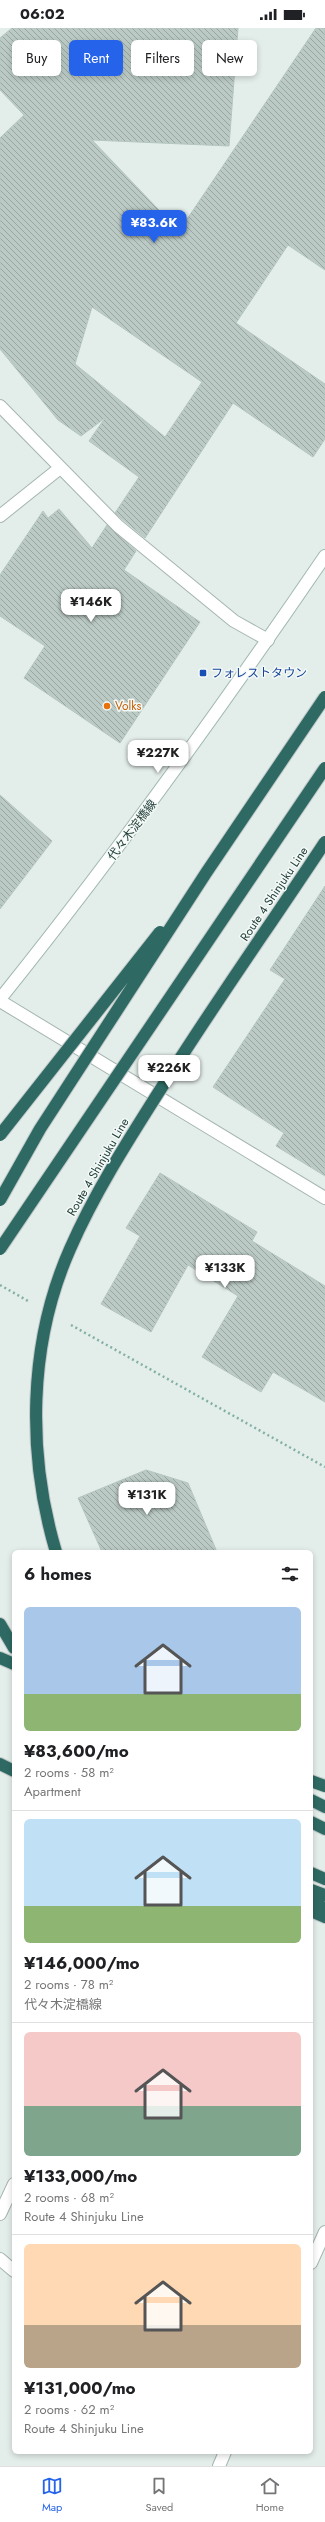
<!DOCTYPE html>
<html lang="en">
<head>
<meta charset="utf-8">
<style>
  :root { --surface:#fff; --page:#f6f6f6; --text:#202124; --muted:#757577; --line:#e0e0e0; --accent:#2563eb }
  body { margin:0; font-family:Jost,"Noto Sans JP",sans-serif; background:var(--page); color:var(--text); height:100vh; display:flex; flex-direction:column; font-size:15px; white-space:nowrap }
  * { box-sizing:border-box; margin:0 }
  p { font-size:13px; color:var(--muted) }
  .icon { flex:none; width:22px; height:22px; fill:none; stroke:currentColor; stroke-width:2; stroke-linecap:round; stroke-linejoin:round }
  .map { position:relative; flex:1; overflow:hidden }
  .panel { position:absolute; left:12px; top:1522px; width:301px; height:904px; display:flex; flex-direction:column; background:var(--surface); border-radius:6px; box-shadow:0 2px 6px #0003 }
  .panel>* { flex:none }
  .top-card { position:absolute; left:12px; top:12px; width:301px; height:36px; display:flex; gap:8px }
  .price { position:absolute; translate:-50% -34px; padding:0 9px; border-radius:8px; background:#fff; color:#222; font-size:13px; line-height:26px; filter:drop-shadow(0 1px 2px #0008) }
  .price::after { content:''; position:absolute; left:50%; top:24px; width:12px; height:9px; margin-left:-6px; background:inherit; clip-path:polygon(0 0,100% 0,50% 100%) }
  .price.current { background:var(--accent); color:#fff }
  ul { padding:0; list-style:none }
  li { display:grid; align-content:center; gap:8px; height:212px; padding:0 12px }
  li+li { border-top:1px solid var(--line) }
  li span { display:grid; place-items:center; height:124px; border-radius:6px; color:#555 }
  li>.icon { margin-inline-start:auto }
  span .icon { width:72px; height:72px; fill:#fffc; stroke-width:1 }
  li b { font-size:17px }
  h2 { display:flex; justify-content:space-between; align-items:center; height:48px; padding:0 12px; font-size:17px }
  .pill { padding:0 14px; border-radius:6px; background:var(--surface); box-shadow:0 2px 6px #0003; font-size:14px; line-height:36px }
  .pill.current { background:var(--accent); color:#fff }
  .status { display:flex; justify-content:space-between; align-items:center; height:28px; padding:0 20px; background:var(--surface); direction:ltr }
  .status svg { height:11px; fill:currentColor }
  .menu { display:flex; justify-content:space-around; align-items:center; height:56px; border-top:1px solid var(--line); background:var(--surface); font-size:11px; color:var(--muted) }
  .menu a { display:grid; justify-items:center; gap:2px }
  .menu .current { color:var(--accent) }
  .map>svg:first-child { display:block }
  .building { fill:url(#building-back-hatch); stroke:#b5c6c1; fill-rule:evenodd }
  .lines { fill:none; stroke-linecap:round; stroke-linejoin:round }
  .lane-casing { stroke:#a5b5b1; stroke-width:14 }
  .street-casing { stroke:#a5b5b1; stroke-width:14 }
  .secondary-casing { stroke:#a1b8b2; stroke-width:14 }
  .highway-casing { stroke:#c1c9c8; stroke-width:14 }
  .path { stroke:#83b0a6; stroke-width:2.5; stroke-dasharray:2 3; stroke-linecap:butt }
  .lane { stroke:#fff; stroke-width:12 }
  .street { stroke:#fff; stroke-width:12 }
  .secondary { stroke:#fff; stroke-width:12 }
  .highway { stroke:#2e6a63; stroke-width:12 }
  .highway-bridge-casing { stroke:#c1c9c8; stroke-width:14; stroke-linecap:butt }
  .highway-bridge { stroke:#2e6a63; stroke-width:12 }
  .transit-dot { fill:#1a4fb4; stroke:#f3f9f7; stroke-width:1.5 }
  .food-dot { fill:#e8710a; stroke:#f3f9f7; stroke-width:1.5 }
  .labels { text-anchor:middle; stroke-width:3; stroke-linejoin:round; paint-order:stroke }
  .transit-label { font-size:12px; fill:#164399; stroke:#f3f9f7; text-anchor:start }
  .food-label { font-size:12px; fill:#c56008; stroke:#f3f9f7; text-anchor:start }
  .street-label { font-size:12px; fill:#223e39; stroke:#f3f9f7 }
</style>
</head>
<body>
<div class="status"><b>06:02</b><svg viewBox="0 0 49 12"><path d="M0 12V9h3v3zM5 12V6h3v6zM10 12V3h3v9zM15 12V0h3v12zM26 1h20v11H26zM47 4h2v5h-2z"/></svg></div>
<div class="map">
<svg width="325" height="2438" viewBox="0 0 325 2438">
  <defs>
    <pattern id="building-back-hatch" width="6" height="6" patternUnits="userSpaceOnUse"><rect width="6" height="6" fill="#bbcac5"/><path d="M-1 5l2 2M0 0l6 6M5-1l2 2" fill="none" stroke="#98a5a1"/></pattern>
  </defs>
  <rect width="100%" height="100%" fill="#e3ede9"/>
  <path class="building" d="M12,0H238L229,118L92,112L179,203L316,0H325V242L288,217L236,295L325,356V411L313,429L233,375L145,510L115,485L139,449L89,413L105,390L81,408L58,392L0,321V110L24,87L0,62V10ZM92,279L202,354L165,409L75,336Z
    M59,481L92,520L107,497L136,523L124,542L200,594L120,715L24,650L45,618L0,588V547L43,483L48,490Z
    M0,767L52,813L0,881Z
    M325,858V1148L276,1118L284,1105L213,1059L285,951L270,942Z
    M160,1145L257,1204L252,1213L325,1258V1374L273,1344L261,1364L202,1329L238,1268L188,1237L151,1304L101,1276L140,1208L126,1200Z
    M146,1442L188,1455L217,1524H102L78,1470Z"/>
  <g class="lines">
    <defs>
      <path id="lane" d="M0,2231L14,2243"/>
      <path id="street" d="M0,378L118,498L234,593L268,612
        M0,488L60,440
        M0,973L325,1170
        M0,2186L14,2156
        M311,2235L325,2204
        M219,2438L225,2424"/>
      <path id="secondary" d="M0,971C115,828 222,679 325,528"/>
      <path id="highway" d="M0,1596L14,1620
        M0,1630L14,1636
        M0,1736L14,1743
        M311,1753L325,1758
        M311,1772L325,1779
        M311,1794L325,1801
        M311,1845L325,1851
        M311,1862L325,1867
        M311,1874L325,1880
        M311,1883L325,1889"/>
    </defs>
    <use href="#lane" class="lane-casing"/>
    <use href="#street" class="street-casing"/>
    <use href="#secondary" class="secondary-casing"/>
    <use href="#highway" class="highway-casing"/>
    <path class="path" d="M0,1257L28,1273
      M71,1297L325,1439"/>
    <use href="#lane" class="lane"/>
    <use href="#street" class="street"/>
    <use href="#secondary" class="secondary"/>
    <use href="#highway" class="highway"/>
    <defs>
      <path id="highway-bridge" d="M0,1107L160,904
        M0,1172L40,1101L206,845L325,669
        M0,1221L325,740
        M56,1524C27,1426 28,1316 70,1221C95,1164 129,1111 162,1059C214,976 271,896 325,814"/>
    </defs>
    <use href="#highway-bridge" class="highway-bridge-casing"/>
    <use href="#highway-bridge" class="highway-bridge"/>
  </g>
  <rect class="transit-dot" x="199" y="641" width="8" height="8" rx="2"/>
  <circle class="food-dot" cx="107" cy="678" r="4"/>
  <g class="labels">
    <g class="transit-label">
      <text x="211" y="649">フォレストタウン</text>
    </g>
    <g class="food-label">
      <text x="115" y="682">Volks</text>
    </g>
    <g class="street-label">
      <text transform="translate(132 802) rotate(-53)" y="4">代々木淀橋線</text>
      <text transform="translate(274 866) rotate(-56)" y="4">Route 4 Shinjuku Line</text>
      <text transform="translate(98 1139) rotate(-60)" y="4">Route 4 Shinjuku Line</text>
    </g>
  </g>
</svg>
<b class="price current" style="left:154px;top:216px">¥83.6K</b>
<b class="price" style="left:91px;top:595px">¥146K</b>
<b class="price" style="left:158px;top:746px">¥227K</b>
<b class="price" style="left:169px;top:1061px">¥226K</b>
<b class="price" style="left:225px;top:1261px">¥133K</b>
<b class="price" style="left:147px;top:1488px">¥131K</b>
<div class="top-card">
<a class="pill">Buy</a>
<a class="pill current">Rent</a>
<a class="pill">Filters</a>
<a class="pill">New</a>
</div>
<section class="panel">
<h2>6 homes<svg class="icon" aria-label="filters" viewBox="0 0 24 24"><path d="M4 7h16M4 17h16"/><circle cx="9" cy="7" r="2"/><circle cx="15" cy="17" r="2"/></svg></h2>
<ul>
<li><span style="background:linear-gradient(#a9c7e8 70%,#8fb573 0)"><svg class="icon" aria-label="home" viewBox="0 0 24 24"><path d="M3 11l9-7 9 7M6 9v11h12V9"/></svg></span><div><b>¥83,600/mo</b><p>2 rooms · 58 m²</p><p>Apartment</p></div></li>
<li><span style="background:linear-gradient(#bfe0f5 70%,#8fb573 0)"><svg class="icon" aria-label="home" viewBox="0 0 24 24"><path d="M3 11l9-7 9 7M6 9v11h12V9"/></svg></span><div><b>¥146,000/mo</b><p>2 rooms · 78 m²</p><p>代々木淀橋線</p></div></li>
<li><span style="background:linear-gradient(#f6c9c9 60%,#7fa58c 0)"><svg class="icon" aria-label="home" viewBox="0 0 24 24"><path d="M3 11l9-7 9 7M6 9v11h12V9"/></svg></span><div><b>¥133,000/mo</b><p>2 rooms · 68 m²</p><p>Route 4 Shinjuku Line</p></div></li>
<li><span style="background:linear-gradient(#ffd9b3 65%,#b9a48a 0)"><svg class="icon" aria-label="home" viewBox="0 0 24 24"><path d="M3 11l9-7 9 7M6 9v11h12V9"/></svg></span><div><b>¥131,000/mo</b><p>2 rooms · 62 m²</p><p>Route 4 Shinjuku Line</p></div></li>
</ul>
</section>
</div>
<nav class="menu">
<a class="current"><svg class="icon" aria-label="map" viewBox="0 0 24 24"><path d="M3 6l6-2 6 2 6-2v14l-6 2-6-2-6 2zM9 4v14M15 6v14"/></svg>Map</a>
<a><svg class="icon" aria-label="saved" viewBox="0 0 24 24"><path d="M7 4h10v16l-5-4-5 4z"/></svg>Saved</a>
<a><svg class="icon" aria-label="home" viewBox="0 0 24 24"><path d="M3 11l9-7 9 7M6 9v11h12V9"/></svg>Home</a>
</nav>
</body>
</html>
